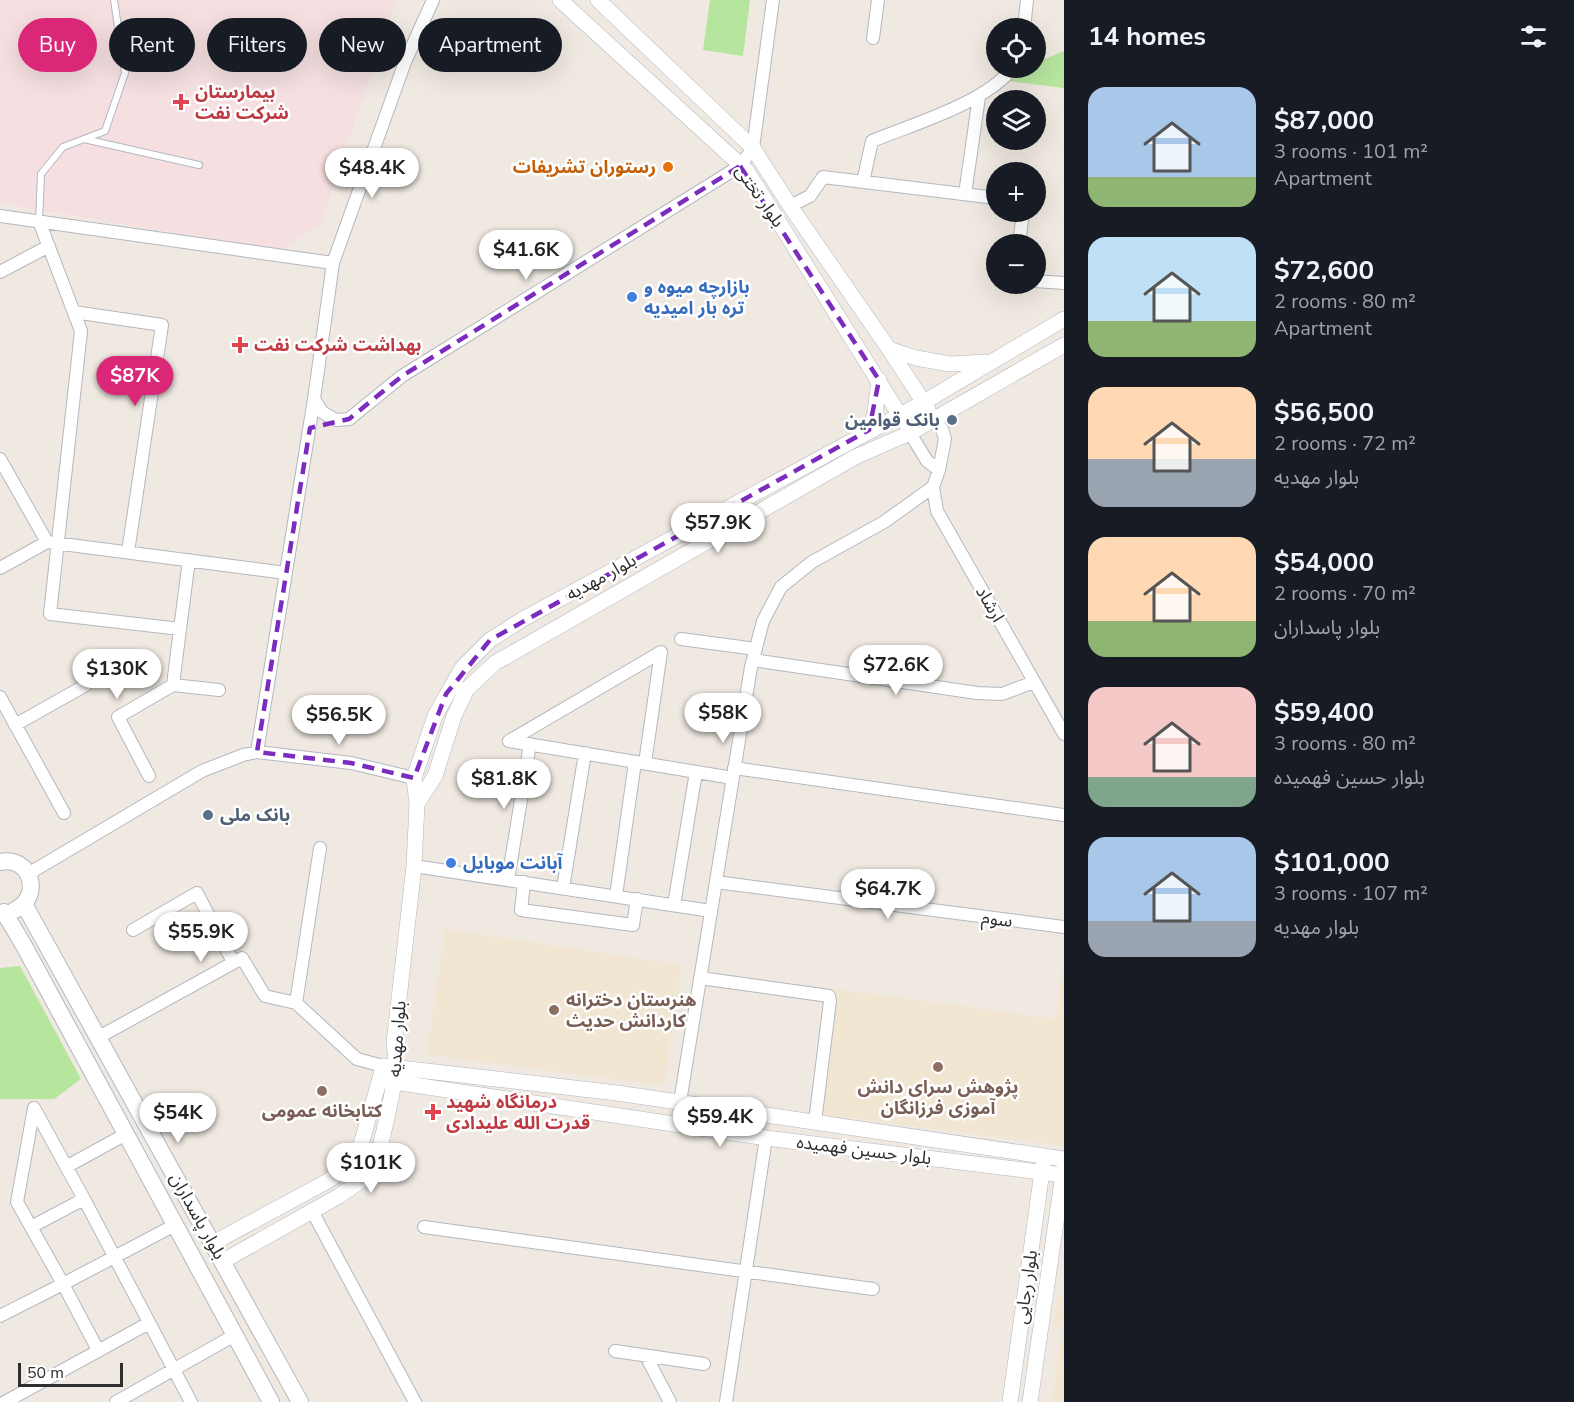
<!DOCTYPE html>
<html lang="en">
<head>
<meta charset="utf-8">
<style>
  :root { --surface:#171b24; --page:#242831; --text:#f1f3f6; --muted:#9ea1a6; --accent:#db2777 }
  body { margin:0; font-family:"Nunito Sans","Noto Sans Arabic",sans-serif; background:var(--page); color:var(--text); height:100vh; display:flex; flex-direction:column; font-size:22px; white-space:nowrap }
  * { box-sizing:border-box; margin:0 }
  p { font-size:20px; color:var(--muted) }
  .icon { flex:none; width:33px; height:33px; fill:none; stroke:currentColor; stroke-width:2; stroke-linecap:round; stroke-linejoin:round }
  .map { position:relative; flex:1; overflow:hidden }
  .panel { display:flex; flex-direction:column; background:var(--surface); width:510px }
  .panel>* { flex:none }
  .banner { position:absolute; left:18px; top:18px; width:570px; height:54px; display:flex; gap:12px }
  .buttons { position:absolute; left:986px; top:18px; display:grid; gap:12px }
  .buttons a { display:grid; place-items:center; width:60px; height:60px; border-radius:50%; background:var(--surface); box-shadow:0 6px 24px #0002; font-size:30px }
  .scale { position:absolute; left:18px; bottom:15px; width:105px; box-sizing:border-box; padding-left:6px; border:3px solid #2e2e2e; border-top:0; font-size:16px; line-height:21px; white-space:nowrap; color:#2e2e2e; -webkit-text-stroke:4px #fff; paint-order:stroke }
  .price { position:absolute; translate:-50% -51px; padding:0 14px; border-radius:21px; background:#fff; color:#222; font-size:20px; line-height:39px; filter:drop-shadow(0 2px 3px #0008) }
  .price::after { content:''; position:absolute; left:50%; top:36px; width:18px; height:14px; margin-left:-9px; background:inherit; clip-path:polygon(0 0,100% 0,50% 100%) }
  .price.active { background:var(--accent); color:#fff }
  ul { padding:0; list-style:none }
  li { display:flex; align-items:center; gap:18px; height:150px; padding:0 24px }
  li span { display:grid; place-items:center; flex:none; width:168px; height:120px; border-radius:18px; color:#555 }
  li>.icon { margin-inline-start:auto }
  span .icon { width:72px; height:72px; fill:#fffc; stroke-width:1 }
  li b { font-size:26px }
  h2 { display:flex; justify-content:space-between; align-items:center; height:72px; padding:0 24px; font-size:26px }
  .pill { padding:0 21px; border-radius:27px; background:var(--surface); box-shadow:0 6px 24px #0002; font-size:21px; line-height:54px }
  .pill.active { background:var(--accent); color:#fff }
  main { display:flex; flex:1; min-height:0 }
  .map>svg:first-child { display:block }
  .education { fill:#f0e6d1 }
  .medical { fill:#f5dfe0 }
  .green { fill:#b6e59e }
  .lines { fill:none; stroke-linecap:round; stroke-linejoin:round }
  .service-casing { stroke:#b4b7c1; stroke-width:8 }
  .minor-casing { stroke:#b4b7c1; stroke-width:14 }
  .tertiary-casing { stroke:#b4b7c1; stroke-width:16 }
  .secondary-casing { stroke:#b4b7c1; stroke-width:18 }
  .service { stroke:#fff; stroke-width:6 }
  .minor { stroke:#fff; stroke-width:12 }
  .tertiary { stroke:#fff; stroke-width:15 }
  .secondary { stroke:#fff; stroke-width:16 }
  .marked { fill:none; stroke:#7b2cbf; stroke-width:4.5; stroke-dasharray:12 8; stroke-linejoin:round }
  .health-dot { fill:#e0444e; stroke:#fff; stroke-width:2 }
  .food-dot { fill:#e8710a; stroke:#fff; stroke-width:2 }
  .shop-dot { fill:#3f7fe0; stroke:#fff; stroke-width:2 }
  .service-dot { fill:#5c6f8a; stroke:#fff; stroke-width:2 }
  .education-dot { fill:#8d6e63; stroke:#fff; stroke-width:2 }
  .labels { text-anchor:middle; stroke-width:5; stroke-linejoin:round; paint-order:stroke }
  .health-label { font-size:18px; font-weight:bold; fill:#be3a42; stroke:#fff; text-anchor:start }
  .food-label { font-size:18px; font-weight:bold; fill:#c56008; stroke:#fff; text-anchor:end }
  .street-label { font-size:18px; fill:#2e2e2e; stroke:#fff }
  .shop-label { font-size:18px; font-weight:bold; fill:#366cbe; stroke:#fff; text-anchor:start }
  .service-label { font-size:18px; font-weight:bold; fill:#4e5e75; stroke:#fff; text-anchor:end }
  .education-label { font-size:18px; font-weight:bold; fill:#785e54; stroke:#fff }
</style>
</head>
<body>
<main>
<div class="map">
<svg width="1064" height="1402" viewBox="0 0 1064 1402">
  <rect width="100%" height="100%" fill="#efe9e1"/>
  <path class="education" d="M445,929L682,965L665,1080L657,1085L427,1055Z
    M1062,969H1064V1146L819,1114L836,989L1056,1019Z
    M1058,1295L1064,1296V1402H1052L1062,1328L1054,1327Z"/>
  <path class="medical" d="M0,0H396L320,225L278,251L0,203Z"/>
  <path class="green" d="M710,0H750L743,56L703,50Z
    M1064,51V88L1009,81L1022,68H1035V63Z
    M20,966L81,1079L54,1099H0V968Z"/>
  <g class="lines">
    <defs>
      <path id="service" d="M84,139L199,165
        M39,221L41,174L63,147L105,131L125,73L114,0"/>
      <path id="minor" d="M1024,28L1027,0
        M873,38L878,0
        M863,182L872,141C916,123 983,104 1013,68
        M965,194L979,97
        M790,206L810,196L823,177L996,198
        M0,216L333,263
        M39,221L81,331L50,614L180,629L189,560
        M1019,244L1023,212
        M0,272L49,246
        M1035,281L1064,283
        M74,312L162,325L128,552
        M314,399L322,412L336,420L349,419L402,376L740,166L753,148L773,0
        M934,419L942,429L945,439L939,470L933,487L937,511L1064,734
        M910,433L927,461L939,470
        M0,459L47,542
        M0,568L47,542L286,573
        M681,639L756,649
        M753,660L977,693L1002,694L1034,682
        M173,685L219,690
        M0,697L64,813
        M15,725L86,685
        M257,752L314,399L333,263L405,62L433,0
        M645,763L661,652L509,741L733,778
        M734,768L1064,815
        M149,776L118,717L173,685L180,629
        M320,848L296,1003L357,1059L383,1066
        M414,866L711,911
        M28,874L202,771L243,755L257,752L351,763L414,778
        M508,880L530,744
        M524,882L521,910L633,925L637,899
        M716,882L1064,927
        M563,888L585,753
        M616,896L635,762
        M674,905L696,772
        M133,930L197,893L233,962
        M700,978L829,996L830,1001L815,1122
        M99,1037L242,958L265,996L296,1003
        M680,1102L751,667L763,621L781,587L812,562L884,522L933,487
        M66,1167L126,1134
        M84,1199L191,1402
        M312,1211L415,1402
        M31,1227L84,1199L34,1108L17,1202L63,1284L175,1225
        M424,1227L873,1289
        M0,1316L63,1284L98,1350
        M615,1351L704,1364
        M646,1356L670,1402
        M5,1402L149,1323
        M116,1402L235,1335
        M726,1402L766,1138"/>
      <path id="tertiary" d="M560,0L747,171L904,422
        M598,0L753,148L790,206L889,349L928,409
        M889,349L916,358L950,364L986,362
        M869,430L875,413L879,380
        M417,804L435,776L454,716L467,689L495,663L855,457L910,433L1064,345
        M383,1066L617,1093L1064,1159
        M381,1080L766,1138L1064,1175
        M213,1243L326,1182L346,1169L356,1157L362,1141L382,1071
        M223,1261L339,1196L362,1180L372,1166L380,1147L387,1118L397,1068L394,1043L414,866L417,804L414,778L435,716L462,668L490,640L523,619L924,402L1064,319
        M1010,1402L1043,1164
        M1030,1402L1064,1167"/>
      <path id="secondary" d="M0,862C31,855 43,897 15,910
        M24,904L300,1402
        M4,912L23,944L271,1402"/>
    </defs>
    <use href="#service" class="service-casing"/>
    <use href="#minor" class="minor-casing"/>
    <use href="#tertiary" class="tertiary-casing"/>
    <use href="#secondary" class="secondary-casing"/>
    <use href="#service" class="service"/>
    <use href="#minor" class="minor"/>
    <use href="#tertiary" class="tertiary"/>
    <use href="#secondary" class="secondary"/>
  </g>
  <path class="marked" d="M740,166L879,380L869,430L490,640L446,694L414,778L351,763L257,752L310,428L349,419L402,376Z"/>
  <g class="health-dot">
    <path d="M178 93h6v6h6v6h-6v6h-6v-6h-6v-6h6z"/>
    <path d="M237 336h6v6h6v6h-6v6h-6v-6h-6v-6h6z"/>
    <path d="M430 1103h6v6h6v6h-6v6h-6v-6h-6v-6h6z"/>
  </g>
  <circle class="food-dot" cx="668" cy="167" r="6"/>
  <g class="shop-dot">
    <circle cx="632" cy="297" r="6"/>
    <circle cx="451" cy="863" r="6"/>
  </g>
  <g class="service-dot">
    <circle cx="952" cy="420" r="6"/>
    <circle cx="208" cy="815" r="6"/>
  </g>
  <g class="education-dot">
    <circle cx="554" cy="1010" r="6"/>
    <circle cx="938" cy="1067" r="6"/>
    <circle cx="322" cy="1091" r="6"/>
  </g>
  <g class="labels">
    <g class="health-label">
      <text x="195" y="98">بیمارستان<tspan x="195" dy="21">شرکت نفت</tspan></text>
      <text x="254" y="351">بهداشت شرکت نفت</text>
      <text x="446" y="1108">درمانگاه شهید<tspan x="446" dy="21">قدرت الله علیدادی</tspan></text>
    </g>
    <g class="food-label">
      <text x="656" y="173">رستوران تشریفات</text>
    </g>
    <g class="street-label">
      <text transform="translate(760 196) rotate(55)" y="6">بلوار تختی</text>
      <text transform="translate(601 577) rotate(-29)" y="6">بلوار مهدیه</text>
      <text transform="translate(990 604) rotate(60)" y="6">ارشاد</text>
      <text transform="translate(997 919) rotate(7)" y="6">سوم</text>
      <text transform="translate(397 1039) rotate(-86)" y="6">بلوار مهدیه</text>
      <text transform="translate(864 1150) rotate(7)" y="6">بلوار حسین فهمیده</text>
      <text transform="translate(198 1216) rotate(61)" y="6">بلوار پاسداران</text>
      <text transform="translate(1026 1287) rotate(-82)" y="6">بلوار رجایی</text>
    </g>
    <g class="shop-label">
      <text x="644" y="293">بازارچه میوه و<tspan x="644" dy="21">تره بار امیدیه</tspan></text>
      <text x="463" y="869">آبانت موبایل</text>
    </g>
    <g class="service-label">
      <text x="940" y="426">بانک قوامین</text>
      <text x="220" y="821" text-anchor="start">بانک ملی</text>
    </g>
    <g class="education-label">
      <text x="566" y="1006" text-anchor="start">هنرستان دخترانه<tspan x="566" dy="21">کاردانش حدیث</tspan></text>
      <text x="938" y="1093">پژوهش سرای دانش<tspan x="938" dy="21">آموزی فرزانگان</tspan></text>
      <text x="322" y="1117">کتابخانه عمومی</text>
    </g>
  </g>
</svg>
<div class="buttons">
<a><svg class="icon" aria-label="locate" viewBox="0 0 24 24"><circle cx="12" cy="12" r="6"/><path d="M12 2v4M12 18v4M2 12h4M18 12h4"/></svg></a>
<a><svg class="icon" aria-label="layers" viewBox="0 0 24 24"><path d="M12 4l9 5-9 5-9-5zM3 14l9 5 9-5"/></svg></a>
<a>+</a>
<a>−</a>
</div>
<div class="scale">50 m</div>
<b class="price" style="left:372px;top:199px">$48.4K</b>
<b class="price" style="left:526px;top:281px">$41.6K</b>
<b class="price active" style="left:135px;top:407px">$87K</b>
<b class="price" style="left:718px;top:554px">$57.9K</b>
<b class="price" style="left:896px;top:696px">$72.6K</b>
<b class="price" style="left:117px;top:700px">$130K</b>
<b class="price" style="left:723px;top:744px">$58K</b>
<b class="price" style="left:339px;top:746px">$56.5K</b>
<b class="price" style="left:504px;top:810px">$81.8K</b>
<b class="price" style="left:888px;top:920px">$64.7K</b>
<b class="price" style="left:201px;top:963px">$55.9K</b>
<b class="price" style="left:178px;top:1144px">$54K</b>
<b class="price" style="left:720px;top:1148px">$59.4K</b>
<b class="price" style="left:371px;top:1194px">$101K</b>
<div class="banner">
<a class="pill active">Buy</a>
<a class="pill">Rent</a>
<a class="pill">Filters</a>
<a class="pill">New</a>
<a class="pill">Apartment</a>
</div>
</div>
<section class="panel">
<h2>14 homes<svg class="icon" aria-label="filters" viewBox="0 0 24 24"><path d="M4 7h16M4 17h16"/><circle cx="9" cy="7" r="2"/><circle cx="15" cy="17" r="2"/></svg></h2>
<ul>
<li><span style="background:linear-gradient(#a9c7e8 75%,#8fb573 0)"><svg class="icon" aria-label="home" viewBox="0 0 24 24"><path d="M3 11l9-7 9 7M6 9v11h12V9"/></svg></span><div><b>$87,000</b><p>3 rooms · 101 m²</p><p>Apartment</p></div></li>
<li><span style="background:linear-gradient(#bfe0f5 70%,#8fb573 0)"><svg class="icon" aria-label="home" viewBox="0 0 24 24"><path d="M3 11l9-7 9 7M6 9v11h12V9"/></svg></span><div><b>$72,600</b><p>2 rooms · 80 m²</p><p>Apartment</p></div></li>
<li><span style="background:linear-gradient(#ffd9b3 60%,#9aa5b1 0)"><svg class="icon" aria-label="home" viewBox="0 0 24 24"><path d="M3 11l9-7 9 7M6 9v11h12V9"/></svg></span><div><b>$56,500</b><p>2 rooms · 72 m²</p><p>بلوار مهدیه</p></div></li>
<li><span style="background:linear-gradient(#ffd9b3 70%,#8fb573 0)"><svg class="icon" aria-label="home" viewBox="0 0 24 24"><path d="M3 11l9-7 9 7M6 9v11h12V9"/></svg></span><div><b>$54,000</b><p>2 rooms · 70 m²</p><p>بلوار پاسداران</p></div></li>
<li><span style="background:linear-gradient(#f6c9c9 75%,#7fa58c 0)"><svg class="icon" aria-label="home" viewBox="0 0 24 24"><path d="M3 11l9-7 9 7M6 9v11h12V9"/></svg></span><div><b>$59,400</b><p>3 rooms · 80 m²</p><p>بلوار حسین فهمیده</p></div></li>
<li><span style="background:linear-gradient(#a9c7e8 70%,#9aa5b1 0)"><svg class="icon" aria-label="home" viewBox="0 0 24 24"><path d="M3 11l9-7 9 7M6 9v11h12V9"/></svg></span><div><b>$101,000</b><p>3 rooms · 107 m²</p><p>بلوار مهدیه</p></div></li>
</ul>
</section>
</main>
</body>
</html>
